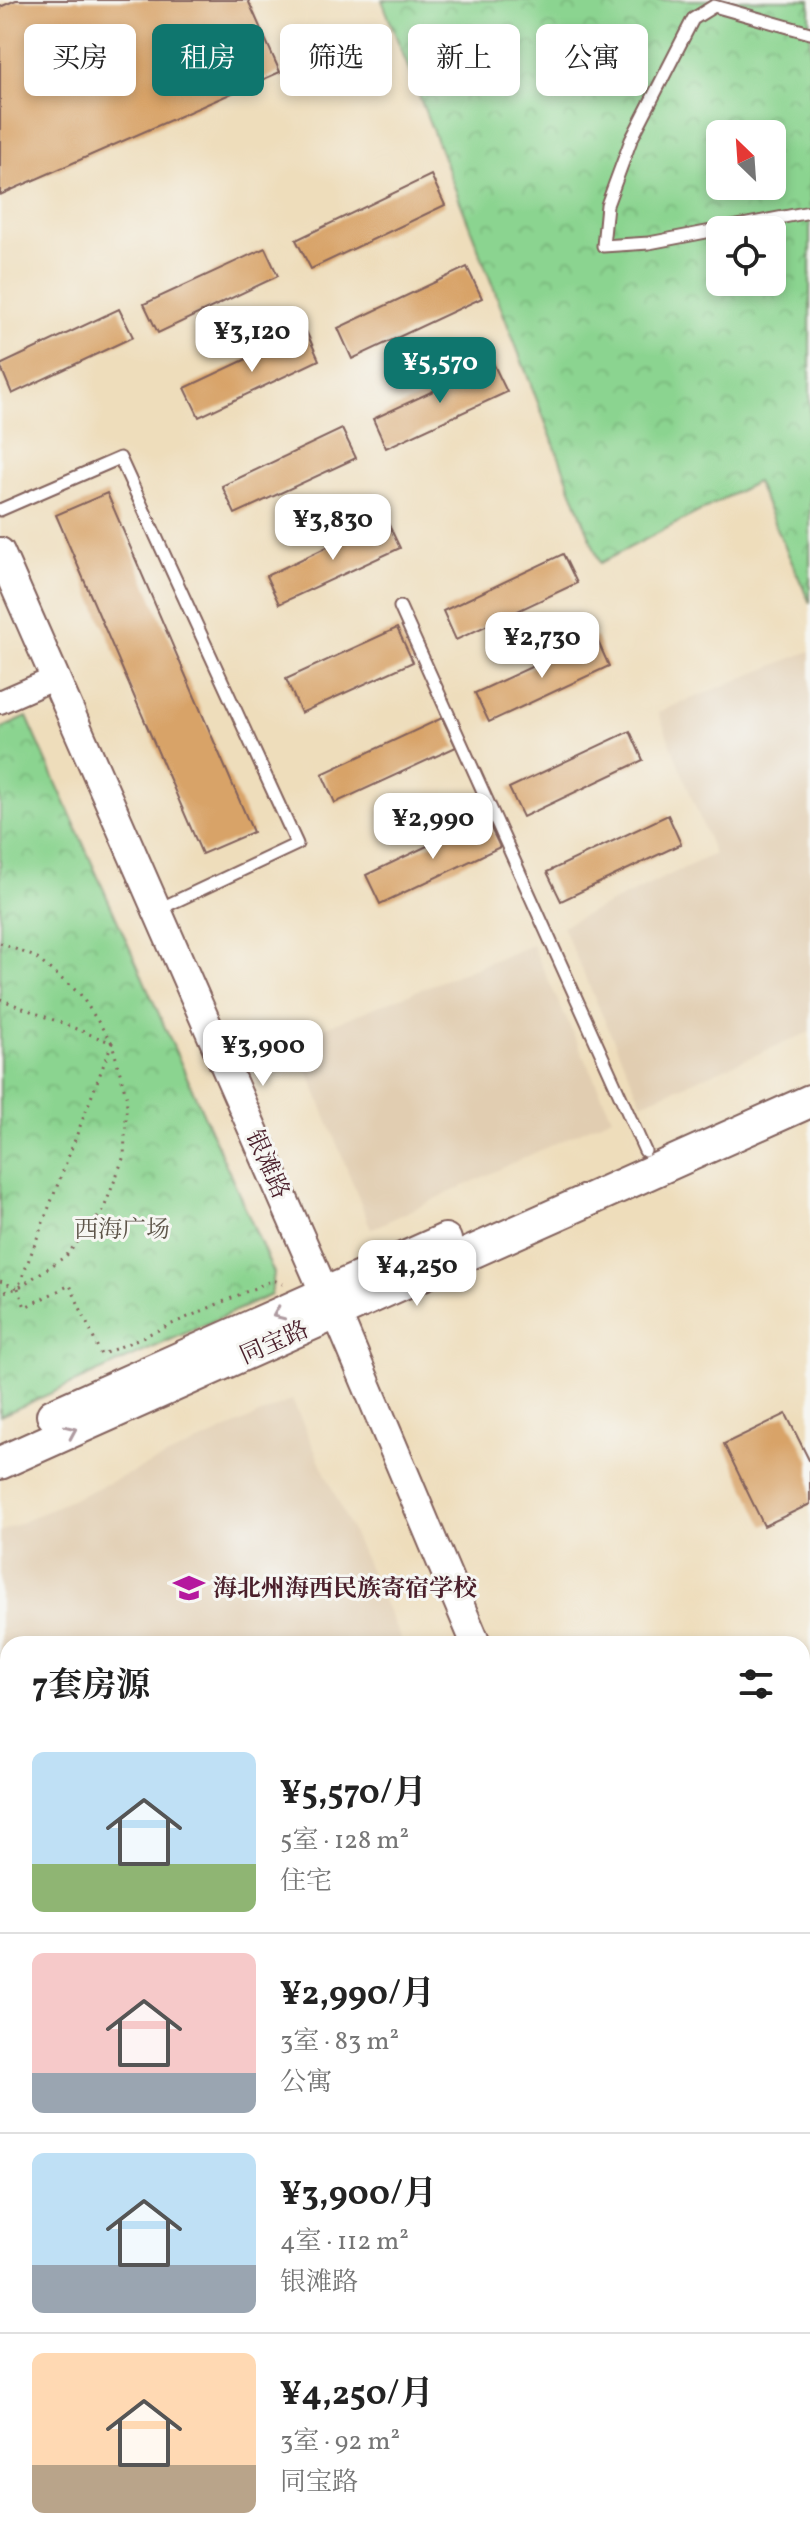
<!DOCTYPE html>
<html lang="zh">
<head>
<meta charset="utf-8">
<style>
  :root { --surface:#fff; --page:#f2f2f2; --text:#222; --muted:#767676; --line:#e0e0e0; --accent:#0f766e }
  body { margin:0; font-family:Vollkorn,"Noto Serif SC",serif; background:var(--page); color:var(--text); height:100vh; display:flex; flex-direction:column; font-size:30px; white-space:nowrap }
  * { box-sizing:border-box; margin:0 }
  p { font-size:26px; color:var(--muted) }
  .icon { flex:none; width:44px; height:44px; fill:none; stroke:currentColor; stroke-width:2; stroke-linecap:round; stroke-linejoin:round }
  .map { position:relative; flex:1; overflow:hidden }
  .side { position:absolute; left:0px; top:1636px; width:810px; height:912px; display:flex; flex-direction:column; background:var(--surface); border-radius:24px 24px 0 0; box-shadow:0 4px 12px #0003 }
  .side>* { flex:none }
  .hud { position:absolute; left:24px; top:24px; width:762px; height:72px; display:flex; gap:16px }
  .needle { width:52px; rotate:335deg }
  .controls { position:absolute; left:706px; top:120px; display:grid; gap:16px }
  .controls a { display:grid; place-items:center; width:80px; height:80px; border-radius:12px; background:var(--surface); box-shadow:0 4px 12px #0003; font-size:40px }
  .price { position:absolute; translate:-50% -68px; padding:0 18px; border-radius:16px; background:#fff; color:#222; font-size:26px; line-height:52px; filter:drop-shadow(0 2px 4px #0008) }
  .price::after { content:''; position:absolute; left:50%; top:48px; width:24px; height:18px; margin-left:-12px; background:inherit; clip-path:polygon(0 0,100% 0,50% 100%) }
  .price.active { background:var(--accent); color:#fff }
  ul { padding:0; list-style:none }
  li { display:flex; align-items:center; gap:24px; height:200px; padding:0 32px }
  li+li { border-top:2px solid var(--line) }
  li span { display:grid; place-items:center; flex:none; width:224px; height:160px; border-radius:12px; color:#555 }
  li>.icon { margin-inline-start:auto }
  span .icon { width:96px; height:96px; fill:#fffc; stroke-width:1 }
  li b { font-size:34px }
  h2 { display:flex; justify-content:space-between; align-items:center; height:96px; padding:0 32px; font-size:34px }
  .chip { padding:0 28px; border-radius:12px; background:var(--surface); box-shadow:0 4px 12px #0003; font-size:28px; line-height:72px }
  .chip.active { background:var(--accent); color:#fff }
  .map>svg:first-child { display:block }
  .built { fill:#e1cdb1 }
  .park { fill:url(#park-crowns); stroke:#6a7a5e; stroke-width:2; fill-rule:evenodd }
  .building { fill:#d8a367 }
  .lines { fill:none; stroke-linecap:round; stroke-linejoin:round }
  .service-casing { stroke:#83625d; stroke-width:15 }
  .minor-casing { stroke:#83625d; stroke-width:26 }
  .tertiary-casing { stroke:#83625d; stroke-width:32 }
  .secondary-casing { stroke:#83625d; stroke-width:36 }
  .trunk-casing { stroke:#83625d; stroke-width:40 }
  .path { stroke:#83625d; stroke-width:3; stroke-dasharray:2 6; stroke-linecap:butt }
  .service { stroke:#fff; stroke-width:11 }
  .minor { stroke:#fff; stroke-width:22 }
  .tertiary { stroke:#fff; stroke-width:28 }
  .secondary { stroke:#fff; stroke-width:32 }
  .trunk { stroke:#fff; stroke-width:36 }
  .oneway { stroke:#ae9aa0 }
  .labels { text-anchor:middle; stroke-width:6; stroke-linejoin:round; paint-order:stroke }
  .street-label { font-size:24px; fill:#4a1f2b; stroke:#f6f6f2 }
  .park-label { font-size:24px; fill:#5e5549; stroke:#f6f6f2 }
  .poi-label { font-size:24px; font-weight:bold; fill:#4a1f2b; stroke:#f6f6f2; text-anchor:start }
</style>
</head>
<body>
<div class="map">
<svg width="810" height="2548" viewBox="0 0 810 2548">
  <defs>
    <pattern id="park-crowns" width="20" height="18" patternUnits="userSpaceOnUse" patternTransform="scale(2)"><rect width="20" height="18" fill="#8bd490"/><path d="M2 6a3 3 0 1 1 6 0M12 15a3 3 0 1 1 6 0" fill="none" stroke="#79b67c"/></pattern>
  </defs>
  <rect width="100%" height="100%" fill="#f6f6f2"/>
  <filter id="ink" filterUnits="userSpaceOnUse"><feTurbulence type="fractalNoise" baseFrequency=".0125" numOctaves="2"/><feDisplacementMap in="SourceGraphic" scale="16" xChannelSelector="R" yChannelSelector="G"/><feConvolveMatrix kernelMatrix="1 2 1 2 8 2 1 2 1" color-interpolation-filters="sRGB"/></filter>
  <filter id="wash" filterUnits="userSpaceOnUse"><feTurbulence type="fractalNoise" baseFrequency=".006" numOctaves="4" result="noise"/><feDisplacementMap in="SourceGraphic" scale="32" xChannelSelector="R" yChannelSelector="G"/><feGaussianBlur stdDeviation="1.8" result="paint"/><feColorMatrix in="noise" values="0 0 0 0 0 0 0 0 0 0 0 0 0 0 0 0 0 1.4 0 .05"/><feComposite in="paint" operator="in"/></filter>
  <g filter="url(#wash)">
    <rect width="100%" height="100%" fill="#edb"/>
    <path class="built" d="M810,651V1032L642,1103L562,926L714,854L658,712Z
      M532,945L612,1117L371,1229L295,1039Z
      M292,1400L403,1644H8V1841L0,1823V1532Z
      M810,2363V2548H395L413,2540H802V2367Z"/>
    <path class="park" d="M382,0H810V603L756,482L600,563ZM720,134H772V186H720ZM720,230H772V282H720Z
      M27,717L274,1273L271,1295L0,1416V729Z"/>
    <g id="blocks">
      <path class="building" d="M16,0H248L280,72L0,195V7Z
        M431,175L445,205L311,269L296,240Z
        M265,248L278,276L158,333L144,304Z
        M467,267L482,298L352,359L338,328Z
        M119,309L133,337L12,394L0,365Z
        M306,331L319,360L199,417L185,388Z
        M493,363L507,392L386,448L373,419Z
        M342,429L356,458L235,514L222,486Z
        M107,493L253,832L202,854L56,515Z
        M386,519L400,548L279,604L266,576Z
        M563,554L577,583L456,640L443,611Z
        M397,628L413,662L301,713L286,679Z
        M596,637L609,666L489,722L475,693Z
        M442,718L456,747L335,803L322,774Z
        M630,731L643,760L523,817L509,788Z
        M668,815L681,844L561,901L547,872Z
        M486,818L500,847L380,904L366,875Z
        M786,1414L810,1462V1504L764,1526L724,1444Z"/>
    </g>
  </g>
  <g filter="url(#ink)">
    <use href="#blocks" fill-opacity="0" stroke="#83625d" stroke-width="2"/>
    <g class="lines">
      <defs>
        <path id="service" d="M810,33L714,6L693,19L631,140L607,205L603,246L649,243L810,212
          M0,510L120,458L297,844L157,910
          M400,607L645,1151"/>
        <path id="minor" d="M0,702L55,678"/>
        <path id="tertiary" d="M0,552L325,1294L337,1314L476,1644
          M0,1912L8,1929"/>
        <path id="secondary" d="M53,1415L445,1240
          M0,1463C271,1343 540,1220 810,1101"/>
        <path id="trunk" d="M802,2197L810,2193
          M802,2237L810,2234
          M7,2548L25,2540
          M96,2548L114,2540"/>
      </defs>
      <use href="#service" class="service-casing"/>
      <use href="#minor" class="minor-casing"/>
      <use href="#tertiary" class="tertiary-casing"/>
      <use href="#secondary" class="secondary-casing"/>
      <use href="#trunk" class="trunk-casing"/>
      <path class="path" d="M0,943L35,957L80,994L112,1043L127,1099L124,1156L103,1211L66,1256L18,1288L0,1293
        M0,999L112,1043L18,1288L0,1281
        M18,1288L25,1307L70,1285L101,1355L273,1280L283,1284"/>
      <use href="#service" class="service"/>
      <use href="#minor" class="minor"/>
      <use href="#tertiary" class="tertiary"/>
      <use href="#secondary" class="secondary"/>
      <use href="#trunk" class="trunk"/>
    </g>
    <defs><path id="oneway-chevron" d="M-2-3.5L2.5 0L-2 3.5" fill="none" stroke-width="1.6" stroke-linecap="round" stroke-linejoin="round" transform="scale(2)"/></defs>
    <g class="oneway">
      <use href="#oneway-chevron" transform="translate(278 1314) rotate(156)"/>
      <use href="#oneway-chevron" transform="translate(71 1431) rotate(-24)"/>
    </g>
  </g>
  <defs>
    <symbol id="school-bare" viewBox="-9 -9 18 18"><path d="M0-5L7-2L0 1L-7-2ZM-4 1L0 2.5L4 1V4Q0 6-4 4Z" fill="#b5179e" stroke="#f6f6f2" stroke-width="2.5" paint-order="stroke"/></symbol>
  </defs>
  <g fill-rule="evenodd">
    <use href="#school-bare" x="167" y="1566" width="44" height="44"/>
  </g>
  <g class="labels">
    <g class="street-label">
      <text transform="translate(268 1164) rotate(66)" y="8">银滩路</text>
      <text transform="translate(274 1342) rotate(-24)" y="8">同宝路</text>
    </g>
    <g class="park-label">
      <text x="122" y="1237">西海广场</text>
    </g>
    <g class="poi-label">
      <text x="213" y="1596">海北州海西民族寄宿学校</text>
    </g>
  </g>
</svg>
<div class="controls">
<a><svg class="needle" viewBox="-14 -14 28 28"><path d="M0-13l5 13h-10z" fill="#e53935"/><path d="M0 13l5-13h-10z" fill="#767676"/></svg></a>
<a><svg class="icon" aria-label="locate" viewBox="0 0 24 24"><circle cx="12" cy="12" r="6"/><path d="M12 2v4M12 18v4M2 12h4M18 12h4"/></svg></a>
</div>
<b class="price" style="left:252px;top:374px">¥3,120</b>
<b class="price active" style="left:440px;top:405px">¥5,570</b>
<b class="price" style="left:333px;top:562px">¥3,830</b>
<b class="price" style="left:542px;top:680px">¥2,730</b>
<b class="price" style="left:433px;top:861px">¥2,990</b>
<b class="price" style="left:263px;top:1088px">¥3,900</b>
<b class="price" style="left:417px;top:1308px">¥4,250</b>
<div class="hud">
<a class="chip">买房</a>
<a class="chip active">租房</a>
<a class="chip">筛选</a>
<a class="chip">新上</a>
<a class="chip">公寓</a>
</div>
<section class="side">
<h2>7套房源<svg class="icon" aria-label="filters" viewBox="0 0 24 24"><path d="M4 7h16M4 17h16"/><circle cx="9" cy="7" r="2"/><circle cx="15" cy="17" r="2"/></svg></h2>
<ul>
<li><span style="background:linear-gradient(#bfe0f5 70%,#8fb573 0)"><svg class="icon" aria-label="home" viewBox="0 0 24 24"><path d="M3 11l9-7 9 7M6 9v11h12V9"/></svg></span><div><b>¥5,570/月</b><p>5室 · 128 m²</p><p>住宅</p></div></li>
<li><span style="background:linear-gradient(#f6c9c9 75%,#9aa5b1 0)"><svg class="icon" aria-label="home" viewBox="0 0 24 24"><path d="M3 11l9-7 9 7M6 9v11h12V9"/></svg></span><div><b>¥2,990/月</b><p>3室 · 83 m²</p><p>公寓</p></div></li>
<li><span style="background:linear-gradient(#bfe0f5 70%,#9aa5b1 0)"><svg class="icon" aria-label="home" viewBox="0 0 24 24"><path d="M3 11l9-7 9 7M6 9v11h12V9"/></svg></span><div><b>¥3,900/月</b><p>4室 · 112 m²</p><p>银滩路</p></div></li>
<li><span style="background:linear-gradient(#ffd9b3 70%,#b9a48a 0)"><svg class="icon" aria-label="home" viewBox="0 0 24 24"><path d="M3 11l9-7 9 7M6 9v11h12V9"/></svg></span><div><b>¥4,250/月</b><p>3室 · 92 m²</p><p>同宝路</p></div></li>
</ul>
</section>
</div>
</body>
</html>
